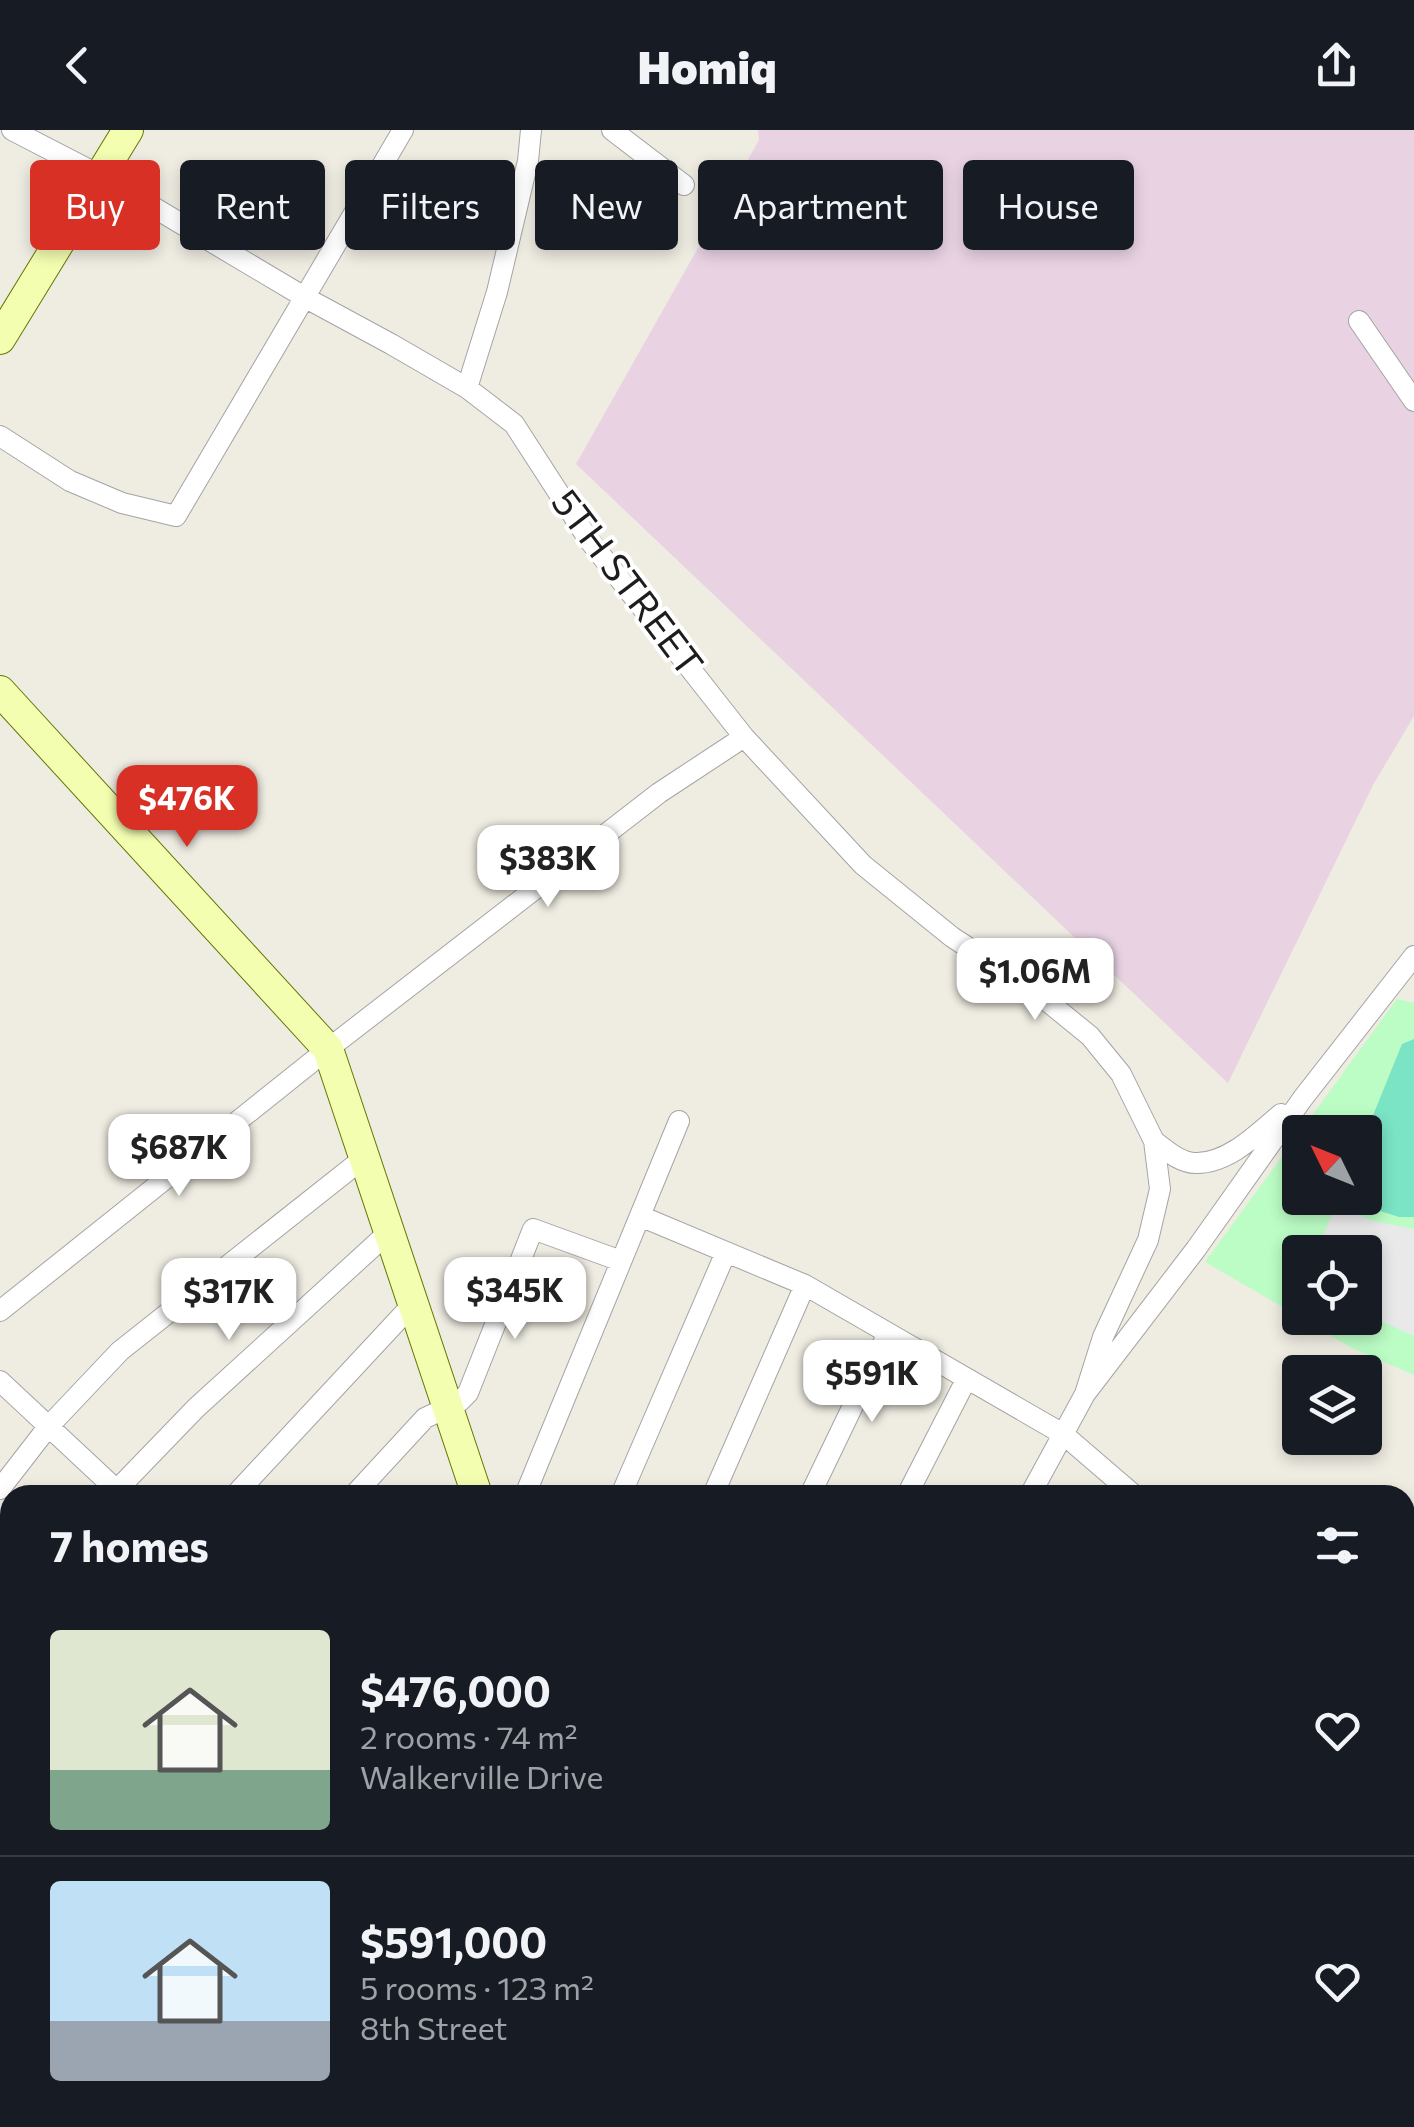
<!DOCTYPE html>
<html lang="en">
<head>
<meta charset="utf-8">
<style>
  :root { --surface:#171b24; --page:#20242c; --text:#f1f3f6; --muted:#9ea1a6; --line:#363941; --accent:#d93025 }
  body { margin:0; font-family:Commissioner,sans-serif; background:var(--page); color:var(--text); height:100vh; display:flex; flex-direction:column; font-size:38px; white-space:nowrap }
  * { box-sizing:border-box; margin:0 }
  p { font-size:32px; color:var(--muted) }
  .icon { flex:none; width:55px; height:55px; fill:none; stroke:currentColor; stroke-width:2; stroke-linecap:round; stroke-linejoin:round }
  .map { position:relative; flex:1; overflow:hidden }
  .sheet { position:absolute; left:0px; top:1355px; width:1415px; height:642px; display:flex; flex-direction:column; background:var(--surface); border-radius:30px 30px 0 0; box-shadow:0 5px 15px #0003 }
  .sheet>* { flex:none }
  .banner { position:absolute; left:30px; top:30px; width:1355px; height:90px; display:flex; gap:20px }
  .needle { width:65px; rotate:313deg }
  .controls { position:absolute; left:1282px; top:985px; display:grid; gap:20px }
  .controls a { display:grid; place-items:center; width:100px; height:100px; border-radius:10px; background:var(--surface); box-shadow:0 5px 15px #0003; font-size:50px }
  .price { position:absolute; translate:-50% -85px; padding:0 22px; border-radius:20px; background:#fff; color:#222; font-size:32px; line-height:65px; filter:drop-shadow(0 2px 5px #0008) }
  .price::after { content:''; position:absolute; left:50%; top:60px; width:30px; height:22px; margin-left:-15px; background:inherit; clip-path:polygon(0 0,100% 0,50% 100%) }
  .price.on { background:var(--accent); color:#fff }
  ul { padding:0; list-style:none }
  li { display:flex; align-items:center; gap:30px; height:250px; padding:0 50px }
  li+li { border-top:2px solid var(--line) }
  li span { display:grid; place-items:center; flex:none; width:280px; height:200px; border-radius:10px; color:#555 }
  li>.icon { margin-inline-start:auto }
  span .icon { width:120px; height:120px; fill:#fffc; stroke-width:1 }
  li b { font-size:42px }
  h2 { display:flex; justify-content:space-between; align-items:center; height:120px; padding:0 50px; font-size:42px }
  .pill { padding:0 35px; border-radius:10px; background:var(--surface); box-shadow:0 5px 15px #0003; font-size:35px; line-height:90px }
  .pill.on { background:var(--accent); color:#fff }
  header { display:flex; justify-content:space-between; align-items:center; height:130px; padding:0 50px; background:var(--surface); font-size:45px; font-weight:800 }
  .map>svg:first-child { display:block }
  .industrial { fill:#e9d3e3 }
  .park { fill:#bbfdc5; fill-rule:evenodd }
  .pitch { fill:#7ae4c4 }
  .parking { fill:#e9e9e9 }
  .water { fill:#9fcce0 }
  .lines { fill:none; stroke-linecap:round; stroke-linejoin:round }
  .street-casing { stroke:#a4a4a4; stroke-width:22 }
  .secondary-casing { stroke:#627800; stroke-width:32 }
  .street { stroke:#fff; stroke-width:20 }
  .secondary { stroke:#f4feb1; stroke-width:30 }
  .labels { text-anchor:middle; stroke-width:8; stroke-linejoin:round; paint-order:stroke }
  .street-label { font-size:38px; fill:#1d1d1d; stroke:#fff }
</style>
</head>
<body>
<header><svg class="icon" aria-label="back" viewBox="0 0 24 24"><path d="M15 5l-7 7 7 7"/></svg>Homiq<svg class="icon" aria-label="share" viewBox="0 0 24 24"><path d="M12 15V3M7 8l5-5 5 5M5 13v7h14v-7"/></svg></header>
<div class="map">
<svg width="1414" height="1997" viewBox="0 0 1414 1997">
  <rect width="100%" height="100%" fill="#efece2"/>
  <path class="industrial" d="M758,0H1414V586L1373,655L1228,953L576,334L759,10Z"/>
  <path class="park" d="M1397,869L1414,873V1245L1352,1218L1300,1188H1365V1122H1300V1187L1205,1132ZM1300,1002H1365V1068H1300Z
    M368,1988H472L488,1997H365Z"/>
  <path class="pitch" d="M1414,909V1087H1399L1339,1068H1365V1005L1402,914Z"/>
  <path class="parking" d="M1339,1068L1354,1083L1373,1091L1414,1099V1206L1365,1184V1122H1316Z"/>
  <path class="water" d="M153,1988H309L306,1997H152Z"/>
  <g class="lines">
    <defs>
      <path id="street" d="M12,0L101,46L306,168L391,214L467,258L514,294L589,410L744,607L863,735L952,807L1036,862L1090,906L1121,944L1154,1011L1160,1059L1148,1110L1103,1207L1085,1264
        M612,0L684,55
        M1359,191L1414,271
        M467,258L497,162L528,31L531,0
        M0,306L70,351L122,373L176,386L403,0
        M1154,1011C1166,1020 1181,1034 1197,1033C1229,1033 1258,1003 1281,984
        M640,1086L805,1155L1063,1304L1134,1365
        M0,1181L328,919L659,663L744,607
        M0,1251L122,1365
        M0,1359L48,1297L120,1221L365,1027
        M112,1365L196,1278L389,1102
        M235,1365L411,1176
        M354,1365L425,1288L459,1272L468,1263L533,1099L621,1131
        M525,1365L679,991
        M621,1365L726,1122
        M713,1365L805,1155
        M810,1365L888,1203
        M907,1365L966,1250
        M1030,1365L1085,1264L1196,1119L1303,968L1414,826
        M0,1510L10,1498
        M1405,1605L1414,1613
        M0,1660L10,1647
        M1405,1869L1414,1860
        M1380,1988L1391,1997
        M687,1997L692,1988
        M963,1997L971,1988
        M1285,1997L1294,1988"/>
      <path id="secondary" d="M0,209L128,0
        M0,561L328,919L477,1365
        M798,1988L808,1997"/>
    </defs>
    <use href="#street" class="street-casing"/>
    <use href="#secondary" class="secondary-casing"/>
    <use href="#street" class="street"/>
    <use href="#secondary" class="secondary"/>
  </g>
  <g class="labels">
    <g class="street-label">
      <text transform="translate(627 453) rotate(53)" y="13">5TH STREET</text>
    </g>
  </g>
</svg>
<div class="controls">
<a><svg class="needle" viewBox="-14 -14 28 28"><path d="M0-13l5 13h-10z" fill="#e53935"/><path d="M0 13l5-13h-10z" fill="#9ea1a6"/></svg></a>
<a><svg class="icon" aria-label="locate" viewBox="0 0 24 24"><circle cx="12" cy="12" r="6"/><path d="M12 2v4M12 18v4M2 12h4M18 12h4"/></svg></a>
<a><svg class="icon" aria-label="layers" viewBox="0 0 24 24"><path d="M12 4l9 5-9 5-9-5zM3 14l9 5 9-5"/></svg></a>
</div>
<b class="price on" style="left:187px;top:720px">$476K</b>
<b class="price" style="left:548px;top:780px">$383K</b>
<b class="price" style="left:1035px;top:893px">$1.06M</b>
<b class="price" style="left:179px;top:1069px">$687K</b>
<b class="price" style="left:515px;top:1212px">$345K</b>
<b class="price" style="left:229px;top:1213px">$317K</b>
<b class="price" style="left:872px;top:1295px">$591K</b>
<div class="banner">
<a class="pill on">Buy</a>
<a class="pill">Rent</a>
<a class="pill">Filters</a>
<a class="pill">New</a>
<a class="pill">Apartment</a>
<a class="pill">House</a>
</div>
<section class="sheet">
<h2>7 homes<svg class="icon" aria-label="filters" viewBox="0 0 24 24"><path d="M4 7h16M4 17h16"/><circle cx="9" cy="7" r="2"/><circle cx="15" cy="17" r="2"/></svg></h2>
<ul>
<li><span style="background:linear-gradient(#dfe7d0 70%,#7fa58c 0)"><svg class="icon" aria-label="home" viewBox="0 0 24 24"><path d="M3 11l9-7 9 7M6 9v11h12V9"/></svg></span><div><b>$476,000</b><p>2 rooms · 74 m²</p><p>Walkerville Drive</p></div><svg class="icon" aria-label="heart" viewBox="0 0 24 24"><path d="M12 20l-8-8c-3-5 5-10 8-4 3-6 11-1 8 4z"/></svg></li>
<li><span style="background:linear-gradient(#bfe0f5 70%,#9aa5b1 0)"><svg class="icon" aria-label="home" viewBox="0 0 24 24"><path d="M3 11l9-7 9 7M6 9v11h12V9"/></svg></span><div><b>$591,000</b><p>5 rooms · 123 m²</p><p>8th Street</p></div><svg class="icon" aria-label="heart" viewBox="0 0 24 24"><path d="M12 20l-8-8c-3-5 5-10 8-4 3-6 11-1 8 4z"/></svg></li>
</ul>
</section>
</div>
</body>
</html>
